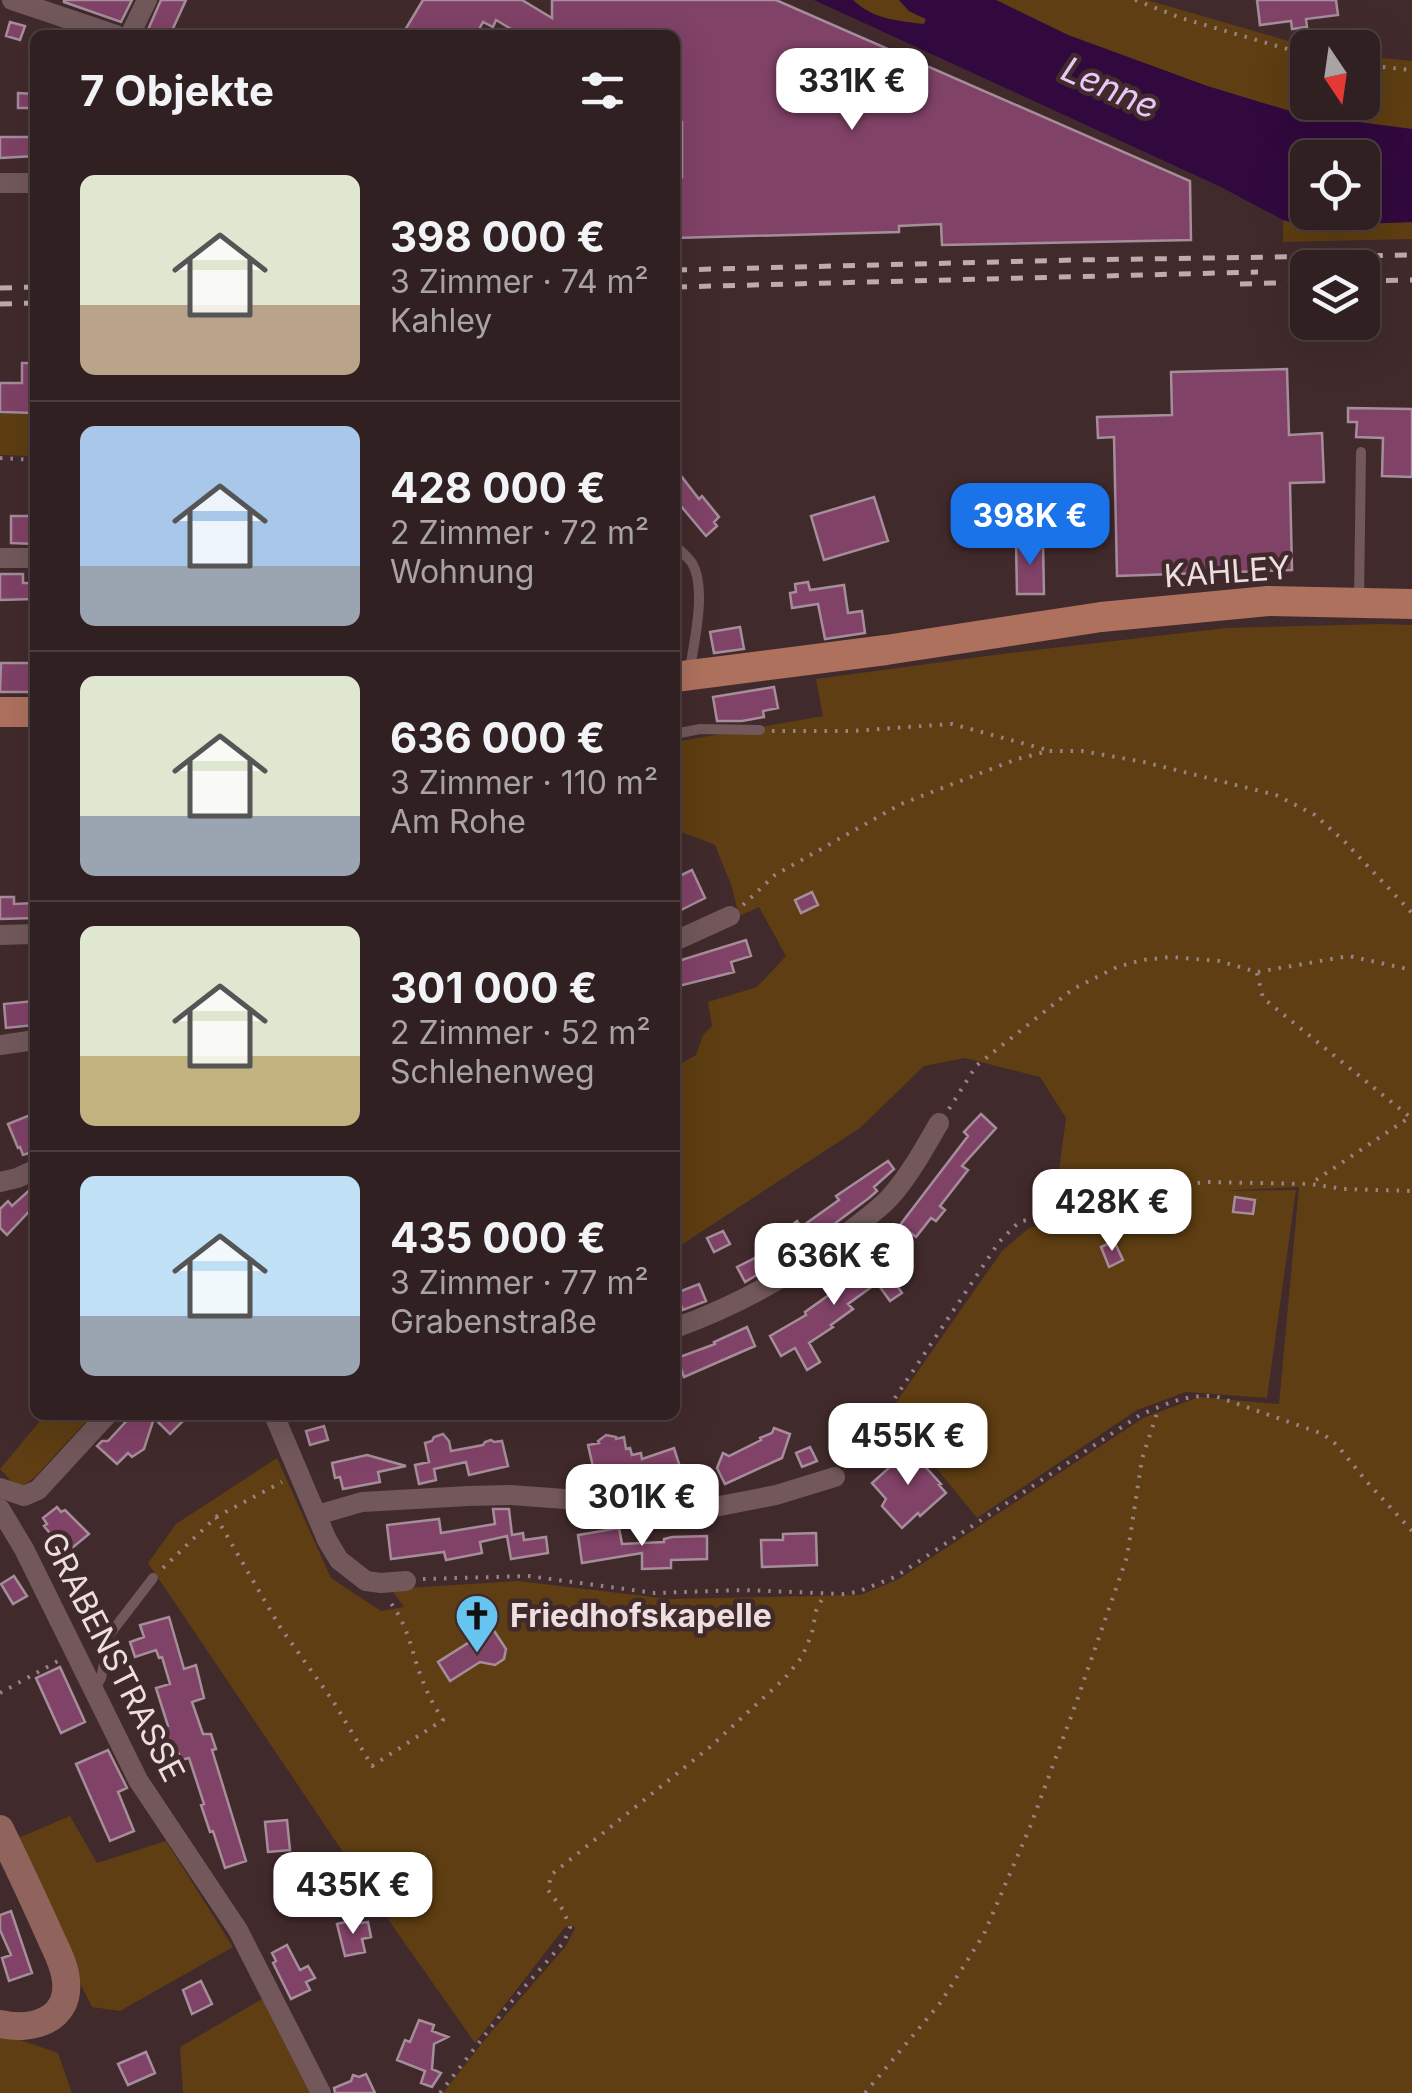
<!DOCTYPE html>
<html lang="de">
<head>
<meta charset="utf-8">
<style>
  :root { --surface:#312021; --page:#3d2d2e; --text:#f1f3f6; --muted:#a8a3a5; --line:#4c3e3f; --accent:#1a73e8 }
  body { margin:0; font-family:Inter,sans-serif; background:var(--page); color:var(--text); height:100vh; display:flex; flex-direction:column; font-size:38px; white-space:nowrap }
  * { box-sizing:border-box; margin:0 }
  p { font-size:32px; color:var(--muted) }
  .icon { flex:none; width:55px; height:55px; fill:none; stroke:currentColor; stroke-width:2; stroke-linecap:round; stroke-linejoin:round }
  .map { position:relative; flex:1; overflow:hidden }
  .details { position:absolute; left:30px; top:30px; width:650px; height:1390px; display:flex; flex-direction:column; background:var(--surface); border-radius:15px; box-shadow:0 10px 40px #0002,0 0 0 2px var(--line) }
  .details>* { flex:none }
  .needle { width:65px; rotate:167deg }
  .tools { position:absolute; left:1290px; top:30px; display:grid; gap:20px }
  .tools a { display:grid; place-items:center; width:90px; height:90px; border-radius:15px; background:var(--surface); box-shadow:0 10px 40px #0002,0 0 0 2px var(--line); font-size:50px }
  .price { position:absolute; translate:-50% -85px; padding:0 22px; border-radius:20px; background:#fff; color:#222; font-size:32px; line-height:65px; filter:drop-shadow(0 2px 5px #0008) }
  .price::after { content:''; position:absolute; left:50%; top:60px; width:30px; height:22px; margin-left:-15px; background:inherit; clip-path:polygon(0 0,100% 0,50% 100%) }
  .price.current { background:var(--accent); color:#fff }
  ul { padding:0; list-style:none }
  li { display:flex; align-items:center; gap:30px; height:250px; padding:0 50px }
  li+li { border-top:2px solid var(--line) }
  li span { display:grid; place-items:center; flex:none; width:280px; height:200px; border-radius:15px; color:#555 }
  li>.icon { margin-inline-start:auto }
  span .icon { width:120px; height:120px; fill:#fffc; stroke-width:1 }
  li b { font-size:42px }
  h2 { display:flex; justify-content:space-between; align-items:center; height:120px; padding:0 50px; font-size:42px }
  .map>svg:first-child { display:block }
  .green { fill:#5e3e12 }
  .water { fill:#31093e; fill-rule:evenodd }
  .building { fill:#804267; stroke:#a58d9a; stroke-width:2.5 }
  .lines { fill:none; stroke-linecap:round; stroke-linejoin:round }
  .path { stroke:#968384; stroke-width:4; stroke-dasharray:2.5 8; stroke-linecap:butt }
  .lane { stroke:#72585a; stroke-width:10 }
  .street { stroke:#72585a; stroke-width:20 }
  .secondary { stroke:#90645c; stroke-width:28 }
  .primary { stroke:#ae715e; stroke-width:30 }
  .rail { stroke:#bdacad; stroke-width:5; stroke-dasharray:12 12; stroke-linecap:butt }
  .labels { text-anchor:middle; stroke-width:9; stroke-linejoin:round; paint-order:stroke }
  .street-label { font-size:32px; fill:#eddedf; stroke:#412a2c }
  .poi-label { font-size:32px; font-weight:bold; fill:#eddedf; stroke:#412a2c; text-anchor:start }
  .water-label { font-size:35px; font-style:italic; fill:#e9c6f8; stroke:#412a2c }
</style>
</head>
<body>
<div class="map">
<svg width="1412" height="2093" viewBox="0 0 1412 2093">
  <rect width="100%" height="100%" fill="#412a2c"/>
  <path class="green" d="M853,0H899L909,11L927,20L924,25C899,21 872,19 853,0Z
    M996,0H1147L1309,47L1308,102H1362L1363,56L1412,61V129L1303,115L1207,86L1068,35Z
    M1283,220L1307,226L1412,222V239L1283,242Z
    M0,414H35V471H33L30,456L0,455Z
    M1382,624L1412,625V2093H443L491,2032L566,1946L575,1928L572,1925L565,1927L475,2043L399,1935L148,1563L176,1524L277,1458L331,1578L381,1611L404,1607L391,1589L518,1581L670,1599L860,1595L899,1579L1143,1418L1199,1397L1279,1404L1299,1187L1217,1191L1296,1190L1267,1398L1186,1392L1137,1410L977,1518L890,1411L1002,1251L1029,1228L1146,1197L1054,1208L1066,1118L1040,1077L965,1058L924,1066L860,1128L675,1249V1067L696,1055L703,1035L712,1026L708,1002L757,987L786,956L759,907L739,916L732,887L715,845L679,831L675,833V742L823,716L816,679L1009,653L1226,628Z
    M45,1415H92L34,1478L18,1489L0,1469Z
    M70,1816L97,1863L166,1841L233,1947L120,2011L92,2007L75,1973L16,1839Z
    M262,1999L310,2093H183L180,2047Z
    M0,2033L58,2053L72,2093H0Z"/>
  <path class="water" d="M814,0H853C872,19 898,21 924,24L926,19L909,11L899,0H996L1068,35L1207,86L1303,115L1412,129V222L1307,226L1283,220L1221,187ZM1308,158H1362V212H1308Z"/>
  <path class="building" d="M64,0H132L121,22L64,2Z
    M161,0H186L170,35H158L147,32Z
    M423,0H522L552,18V0H776L1190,181L1191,240L942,245L941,224L899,226V232L675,238V177H682V122H675V35H521L496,20L493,27L483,22L476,35H402Z
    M1257,0H1336L1338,15L1306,19L1307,27L1292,29L1291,21L1260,25Z
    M10,22L25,26L20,40L6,36Z
    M18,93L35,94V108H18Z
    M0,137H35V156L0,158Z
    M22,363H35V413L0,412V383H22Z
    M1287,369L1289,435L1322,433L1324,482L1290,483L1292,570L1117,576L1114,437L1098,438L1097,417L1172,415L1171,372Z
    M1348,408L1412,409V477L1382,476L1383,438L1356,437L1357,422H1348Z
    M675,468L699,499L702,496L719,517L714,522L717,526L706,536L675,499Z
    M874,497L888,541L824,560L811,516Z
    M11,516H35V544L11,543Z
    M1016,543H1043L1044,594H1017Z
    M0,574H23V583H32V599L0,600Z
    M808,582L810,590L844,585L848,613L862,611L865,633L825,639L818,604L792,608L790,593L796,592L795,584Z
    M740,627L744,649L714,653L710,632Z
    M1,663H34L35,692H0Z
    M774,687L778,708L763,711L764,717L742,721H717L713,697Z
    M692,870L705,898L675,913V878Z
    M812,892L818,905L801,913L795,900Z
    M0,897H14V904L35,903V918L0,919Z
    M746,940L751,956L731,962L734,972L675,987V962Z
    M33,1001L35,1025L6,1028L4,1004Z
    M35,1113V1151L23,1155L20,1147L18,1148L8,1124Z
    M981,1114L996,1128L962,1166L968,1170L940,1206L945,1210L936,1221L931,1218L916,1237L900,1225L968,1136L964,1132Z
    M888,1161L894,1169L874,1187L877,1191L869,1198L802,1248L745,1282L737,1267L791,1240L784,1231L797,1221L801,1227L839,1200L836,1196Z
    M35,1185V1205L7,1235L0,1228V1209L8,1201L12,1206Z
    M1235,1197L1255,1200L1253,1214L1233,1212Z
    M723,1231L730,1244L714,1252L707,1238Z
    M1114,1241L1123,1260L1109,1267L1101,1247Z
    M875,1253L902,1293L890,1301L877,1283L848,1304L853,1309L831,1325L833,1327L809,1343L820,1362L807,1370L795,1348L781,1356L770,1336L806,1315L805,1312L847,1282L836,1267L847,1258L854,1268Z
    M699,1284L706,1301L683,1310L676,1293Z
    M747,1327L755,1346L684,1377L677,1358L715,1344L714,1342Z
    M132,1415H189L170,1434L154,1418L144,1449L132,1457L128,1453L117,1464L97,1446L102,1441H108Z
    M324,1426L328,1440L310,1445L306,1431Z
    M774,1428L790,1434L782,1458L725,1484L717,1468L723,1453L729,1456L761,1440L760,1438L772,1433Z
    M443,1434L449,1441L451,1451L483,1445L485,1442L491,1440L494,1442L502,1441L508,1466L469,1475L466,1462L434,1469L436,1480L419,1484L415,1465L429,1462L425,1443L432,1441L434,1437Z
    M606,1435L616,1437V1439L624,1437L626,1449L630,1448L632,1455L641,1453L642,1459L674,1448L681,1470L658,1478L655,1469L619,1477L616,1469L603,1472L602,1469L594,1471L588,1445L599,1443L598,1441Z
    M913,1446L923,1457L920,1461L941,1484L939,1485L946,1493L920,1516L918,1513L902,1528L882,1506L886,1499L872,1483Z
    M810,1447L817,1461L802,1467L796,1453Z
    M367,1455L406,1466L378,1472L380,1482L343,1489L340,1477L335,1478L332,1463Z
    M57,1507L61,1512L65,1510L89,1534L66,1553L44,1526L47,1524L43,1518Z
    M493,1509H509L512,1535L523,1533L524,1540L546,1537L548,1553L511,1559L507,1536L480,1542L482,1553L446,1560L444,1552L391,1559L387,1525L439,1519L441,1533L495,1524Z
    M619,1528L622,1544L664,1542V1539L672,1537L707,1536V1559L671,1560V1568L642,1569V1553L582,1563L578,1535Z
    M816,1533L817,1565L762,1567L761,1540H783V1534Z
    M14,1576L27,1596L13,1604L1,1584Z
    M169,1617L184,1669L196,1665L204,1698L192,1702L203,1734H211L216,1749L212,1750L246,1861L225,1868L213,1831L210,1832L201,1805L204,1804L189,1758L181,1760L175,1744L168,1746L162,1728L168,1726L156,1688L170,1684L162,1657L159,1658L156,1650L135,1657L130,1642L144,1637L140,1625Z
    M487,1620L506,1649L504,1659L495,1665L480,1662L450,1681L438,1662L471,1641L466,1633Z
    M60,1667L85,1722L61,1733L36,1678Z
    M108,1750L127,1788L118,1792L134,1831L110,1841L76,1764Z
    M287,1820L290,1850L268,1852L265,1822Z
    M318,1875L324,1905L303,1909L297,1879Z
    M11,1911L32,1973L9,1981L2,1958L11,1955L0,1930V1915Z
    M349,1921L354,1924L368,1922L371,1937L362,1939L365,1952L345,1956L337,1924Z
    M287,1945L300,1970L308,1966L315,1978L306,1982L310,1990L291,1999L273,1963L276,1961L272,1953Z
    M201,1981L212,2004L192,2014L183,1990Z
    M419,2020L434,2025L432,2031L448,2037L434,2044L432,2069L441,2073L432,2087L421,2083L425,2071L397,2060L405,2040L410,2042Z
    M146,2052L155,2073L128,2085L118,2064Z
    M366,2074L375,2093H335L334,2088L351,2081L353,2075L359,2077Z"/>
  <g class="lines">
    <path class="path" d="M1135,0L1181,18L1308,55
      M1362,65L1412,70
      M0,458L35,460
      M772,731H851L952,724L1044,749
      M743,905L775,875L901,804L1017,759L1049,751H1082L1144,762L1276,795L1315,815L1345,842L1412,913
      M1257,973L1263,998L1410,1117L1310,1184
      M949,1109L976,1066L1073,989L1117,967L1142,960L1171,957L1219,961L1257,972L1349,956L1412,970
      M841,1462L873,1431L999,1242L1019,1222L1151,1189L1205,1182L1310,1184L1344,1189L1412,1191
      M216,1517L282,1482
      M163,1568L216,1517L280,1627L333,1701L372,1766L443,1720C436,1709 429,1697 424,1684C411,1654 411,1630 390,1602
      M423,1579L528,1576L655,1593L743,1590L843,1594L857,1592L895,1577L1140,1415C1168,1403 1184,1395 1215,1396L1323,1434L1337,1445L1367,1482L1412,1531
      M0,1693L58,1661
      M440,2093L506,2008L564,1942L570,1927L563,1910L548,1890L551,1875L710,1747L785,1678L802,1657L812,1633L816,1611L824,1595
      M865,2093L941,2002L984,1934L1030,1827L1075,1706L1127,1557L1142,1459L1159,1407"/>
    <path class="lane" d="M675,545C680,551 688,557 692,563C707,588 694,642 690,669
      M1359,601L1361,452
      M675,734L700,729L760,730
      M94,1690L101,1678L110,1634L153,1578"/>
    <path class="street" d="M12,0L116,35
      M130,35L147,0
      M0,183H35
      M0,558H35
      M0,935L35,934
      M675,941L730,916
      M0,1045L35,1040
      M0,1182L17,1178L35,1170
      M675,1328C739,1305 798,1272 851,1230C865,1219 881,1208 892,1195C911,1173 925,1147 939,1123
      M274,1415L327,1540L339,1560L366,1581L381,1583L406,1581
      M0,1488L24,1496L38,1490L107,1415
      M0,1509L24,1549L138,1780L238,1930L321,2093
      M317,1515L362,1502L468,1496L511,1495L605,1502L720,1506L776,1495L835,1477"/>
    <path class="secondary" d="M0,1829C17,1864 34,1900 50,1936C56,1950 65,1965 66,1981C70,2021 31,2031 0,2024"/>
    <path class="primary" d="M675,677L886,650L1101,617L1268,601L1412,604
      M0,712H35"/>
    <path class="rail" d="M675,270L1074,260L1412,255
      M1362,281L1412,280
      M1240,284L1308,282
      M675,287L1258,272
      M0,288L35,287
      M0,304L35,303"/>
  </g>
  <defs>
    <symbol id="church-pin" viewBox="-11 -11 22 30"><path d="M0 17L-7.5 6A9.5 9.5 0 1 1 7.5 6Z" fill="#67c4ef" stroke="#412a2c"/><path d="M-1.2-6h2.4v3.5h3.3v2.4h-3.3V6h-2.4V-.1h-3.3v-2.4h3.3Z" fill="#111"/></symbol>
  </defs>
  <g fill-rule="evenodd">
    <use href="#church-pin" x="452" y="1591" width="50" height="68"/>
  </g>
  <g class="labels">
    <g class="street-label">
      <text transform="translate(1227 572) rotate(-4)" y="11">KAHLEY</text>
      <text transform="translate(113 1657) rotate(63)" y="11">GRABENSTRASSE</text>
    </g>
    <g class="poi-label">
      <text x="510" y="1627">Friedhofskapelle</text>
    </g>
    <g class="water-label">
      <text transform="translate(1110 88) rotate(24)" y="12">Lenne</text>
    </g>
  </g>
</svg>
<div class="tools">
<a><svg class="needle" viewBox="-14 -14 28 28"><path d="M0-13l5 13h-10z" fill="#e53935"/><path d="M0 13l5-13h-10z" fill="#a8a3a5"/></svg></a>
<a><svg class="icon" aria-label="locate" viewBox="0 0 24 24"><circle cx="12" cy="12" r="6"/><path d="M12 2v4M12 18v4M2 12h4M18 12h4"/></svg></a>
<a><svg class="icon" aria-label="layers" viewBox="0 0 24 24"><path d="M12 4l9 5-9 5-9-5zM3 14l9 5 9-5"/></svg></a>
</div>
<b class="price" style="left:852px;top:133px">331K €</b>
<b class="price current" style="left:1030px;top:568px">398K €</b>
<b class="price" style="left:1112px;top:1254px">428K €</b>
<b class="price" style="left:834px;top:1308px">636K €</b>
<b class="price" style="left:908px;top:1488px">455K €</b>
<b class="price" style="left:642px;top:1549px">301K €</b>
<b class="price" style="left:353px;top:1937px">435K €</b>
<section class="details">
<h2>7 Objekte<svg class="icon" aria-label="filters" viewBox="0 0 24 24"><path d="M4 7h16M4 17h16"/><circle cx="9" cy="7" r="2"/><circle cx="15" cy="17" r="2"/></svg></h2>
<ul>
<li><span style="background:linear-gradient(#dfe7d0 65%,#b9a48a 0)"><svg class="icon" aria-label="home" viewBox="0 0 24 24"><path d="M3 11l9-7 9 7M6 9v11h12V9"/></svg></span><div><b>398 000 €</b><p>3 Zimmer · 74 m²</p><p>Kahley</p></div></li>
<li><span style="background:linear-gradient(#a9c7e8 70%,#9aa5b1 0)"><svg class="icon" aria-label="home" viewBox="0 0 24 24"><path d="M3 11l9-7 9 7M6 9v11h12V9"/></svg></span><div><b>428 000 €</b><p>2 Zimmer · 72 m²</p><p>Wohnung</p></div></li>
<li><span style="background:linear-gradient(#dfe7d0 70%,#9aa5b1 0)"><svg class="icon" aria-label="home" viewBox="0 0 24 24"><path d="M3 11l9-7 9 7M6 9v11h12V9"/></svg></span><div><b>636 000 €</b><p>3 Zimmer · 110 m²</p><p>Am Rohe</p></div></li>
<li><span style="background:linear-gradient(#dfe7d0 65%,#c2b280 0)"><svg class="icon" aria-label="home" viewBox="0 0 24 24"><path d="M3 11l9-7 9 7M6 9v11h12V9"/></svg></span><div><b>301 000 €</b><p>2 Zimmer · 52 m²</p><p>Schlehenweg</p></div></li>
<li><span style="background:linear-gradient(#bfe0f5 70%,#9aa5b1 0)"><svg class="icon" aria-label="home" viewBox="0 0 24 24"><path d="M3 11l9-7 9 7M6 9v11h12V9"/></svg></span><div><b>435 000 €</b><p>3 Zimmer · 77 m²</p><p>Grabenstraße</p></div></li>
</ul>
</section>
</div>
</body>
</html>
